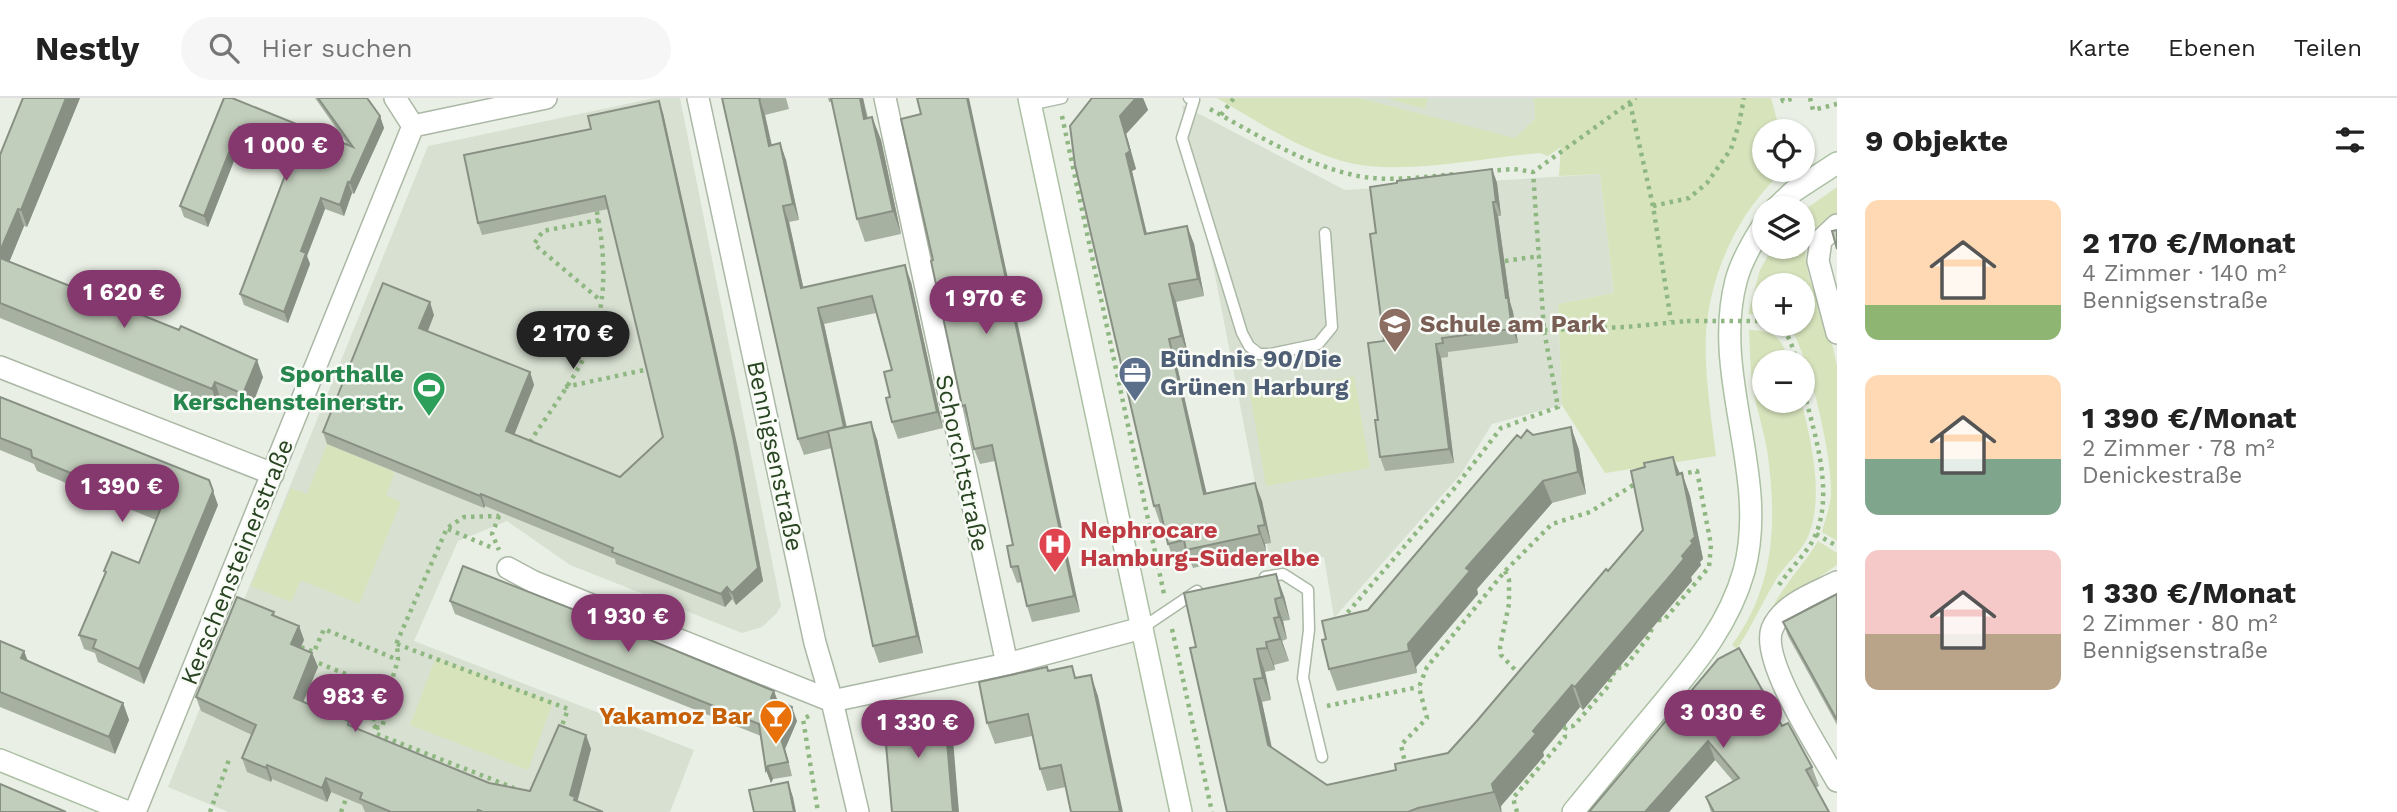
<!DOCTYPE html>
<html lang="de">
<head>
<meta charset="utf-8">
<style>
  :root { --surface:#fff; --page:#f6f6f6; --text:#222; --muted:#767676; --line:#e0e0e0; --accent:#85386e }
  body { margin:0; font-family:"Work Sans",sans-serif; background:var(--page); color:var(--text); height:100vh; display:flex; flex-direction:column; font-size:26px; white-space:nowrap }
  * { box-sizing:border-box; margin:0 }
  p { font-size:23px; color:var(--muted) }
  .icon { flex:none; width:38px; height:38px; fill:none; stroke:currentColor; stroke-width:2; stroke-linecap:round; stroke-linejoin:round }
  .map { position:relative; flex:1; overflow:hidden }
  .sheet { display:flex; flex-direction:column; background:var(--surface); width:560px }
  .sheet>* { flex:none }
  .fabs { position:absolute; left:1752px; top:21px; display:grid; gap:14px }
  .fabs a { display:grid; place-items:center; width:63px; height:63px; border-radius:50%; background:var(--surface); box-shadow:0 2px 5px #0004; font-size:35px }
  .price { position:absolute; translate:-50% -60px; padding:0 16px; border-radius:24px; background:var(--accent); color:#fff; font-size:23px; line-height:46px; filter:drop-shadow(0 2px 4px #0008) }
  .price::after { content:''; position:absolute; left:50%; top:42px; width:21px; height:16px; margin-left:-10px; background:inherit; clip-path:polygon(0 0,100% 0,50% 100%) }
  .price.active { background:#222; color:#fff }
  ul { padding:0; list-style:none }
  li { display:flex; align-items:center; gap:21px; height:175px; padding:0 28px }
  li span { display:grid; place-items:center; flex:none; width:196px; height:140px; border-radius:14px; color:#555 }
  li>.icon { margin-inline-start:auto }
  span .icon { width:84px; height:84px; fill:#fffc; stroke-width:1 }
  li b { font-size:30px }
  h2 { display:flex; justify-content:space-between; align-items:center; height:84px; padding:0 28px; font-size:30px }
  header { display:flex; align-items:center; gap:42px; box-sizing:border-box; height:98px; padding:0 35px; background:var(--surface); border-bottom:2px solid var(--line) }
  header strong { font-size:33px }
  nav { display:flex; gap:38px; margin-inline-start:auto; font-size:24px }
  .search { width:490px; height:63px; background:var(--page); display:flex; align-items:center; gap:18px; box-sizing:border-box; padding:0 24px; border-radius:38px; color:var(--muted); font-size:26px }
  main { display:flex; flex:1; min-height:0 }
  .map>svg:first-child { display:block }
  .built { fill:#d8e0d2 }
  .green { fill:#d6e3bb }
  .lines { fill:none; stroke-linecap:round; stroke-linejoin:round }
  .lane-casing { stroke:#abb8a6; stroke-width:13 }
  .street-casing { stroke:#abb8a6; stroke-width:24 }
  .secondary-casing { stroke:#acc0a4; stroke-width:24 }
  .path { stroke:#8fb781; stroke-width:4.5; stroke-dasharray:3.5 5; stroke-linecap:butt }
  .lane { stroke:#fff; stroke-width:10 }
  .street { stroke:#fff; stroke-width:21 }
  .secondary { stroke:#fff; stroke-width:21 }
  .path-bridge { stroke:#8fb781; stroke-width:4.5; stroke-dasharray:3.5 5; stroke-linecap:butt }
  .wall { fill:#a7b1a2 }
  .shaded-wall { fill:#889084 }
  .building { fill:#c2cebc; stroke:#889084; stroke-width:2 }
  .labels { text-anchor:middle; stroke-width:5; stroke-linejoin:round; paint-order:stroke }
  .education-label { font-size:24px; font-weight:bold; fill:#785e54; stroke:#f8fbf6; text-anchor:start }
  .service-label { font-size:24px; font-weight:bold; fill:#4e5e75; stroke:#f8fbf6; text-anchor:start }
  .leisure-label { font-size:24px; font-weight:bold; fill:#27864d; stroke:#f8fbf6; text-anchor:end }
  .street-label { font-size:24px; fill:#284421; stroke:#f8fbf6 }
  .health-label { font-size:24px; font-weight:bold; fill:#be3a42; stroke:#f8fbf6; text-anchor:start }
  .food-label { font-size:24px; font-weight:bold; fill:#c56008; stroke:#f8fbf6; text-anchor:end }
</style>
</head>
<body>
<header>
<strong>Nestly</strong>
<div class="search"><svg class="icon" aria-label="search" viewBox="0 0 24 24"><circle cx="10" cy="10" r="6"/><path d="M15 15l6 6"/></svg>Hier suchen</div>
<nav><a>Karte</a><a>Ebenen</a><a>Teilen</a></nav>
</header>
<main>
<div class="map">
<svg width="1837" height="714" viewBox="0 0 1837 714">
  <rect width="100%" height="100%" fill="#e9efe4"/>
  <path class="built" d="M655,0H680L781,508L776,516L762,529L742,535L570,467L507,423L458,443L414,543L694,652L670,714H228L168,689L428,48Z
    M1359,0H1534L1535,21L1515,41Z
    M1182,7L1345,92L1600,76L1614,195L1558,206L1562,307L1492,326L1461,376L1334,520L1324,459L1271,467Z"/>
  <path class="green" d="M1217,0H1359L1515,40L1535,21L1534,0H1771L1780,33H1764V72H1784C1739,113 1711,172 1706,234C1704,275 1711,318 1716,358L1605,375L1562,307L1558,206L1614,195L1600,76L1559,78L1561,49L1548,58L1540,55C1480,60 1399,79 1342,63C1297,50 1257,23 1217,0Z
    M1386,0H1428L1425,11Z
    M1837,89V115C1825,119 1808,138 1806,151C1802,173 1825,218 1831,241C1833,250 1835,259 1837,268V443L1822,434C1825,422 1830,409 1831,397C1833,360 1809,255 1788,226H1802V187H1764V217L1748,216L1760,172L1773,149H1802L1803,113Z
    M1749,232C1777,233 1780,239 1790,264H1764V303H1801C1811,341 1824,398 1809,436C1803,453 1786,465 1777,480C1763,503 1752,528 1737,551L1732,547C1774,489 1777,428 1768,358C1765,336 1757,313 1753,291C1750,271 1750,251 1749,232Z
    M1354,278L1370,370L1266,388L1250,296Z
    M327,346L395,374L386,397L401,404L359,506L301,482L291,504L251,488L291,390L307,396Z
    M1818,443L1837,455V467L1794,496L1768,519C1780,490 1802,470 1818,443Z
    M436,559L553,604L528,672L410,627Z"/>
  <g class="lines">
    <defs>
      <path id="lane" d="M1189,0L1194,2L1182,40L1242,235L1249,248L1259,256H1271L1318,246L1332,229L1325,135
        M1030,7L1062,0
        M1265,479L1283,476L1308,492L1309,532L1303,580L1322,659
        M1142,530L1197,493"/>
      <path id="street" d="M395,0L413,28
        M698,0L815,545L832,603L858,714
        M885,0L1007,566
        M1837,127L1821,142L1818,163L1837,235
        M0,269L273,376
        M508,470L534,484L832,603L1007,566L1142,530
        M1837,484C1815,495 1782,506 1772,531C1760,562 1820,653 1837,683
        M135,714L413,28L546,0"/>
      <path id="secondary" d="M1029,0L1181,714
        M1776,110L1794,93L1837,65
        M0,662L128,714
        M1573,714C1600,681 1627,648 1654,616C1691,571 1728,530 1744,473C1770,377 1711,279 1736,183C1741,163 1753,143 1764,126"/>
    </defs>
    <use href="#lane" class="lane-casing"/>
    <use href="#street" class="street-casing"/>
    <use href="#secondary" class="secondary-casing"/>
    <path class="path" d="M1782,0L1783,3L1795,0
      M1810,0L1813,12L1837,6
      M1630,5L1653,108L1671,223
      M1210,11C1257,37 1305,67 1358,78C1389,84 1424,79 1455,76
      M1221,17L1234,0
      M1062,18L1164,496
      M1489,73L1514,71L1533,74L1636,0
      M1653,108L1689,100L1707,85L1731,51L1739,26L1744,0
      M599,122L543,133L534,146L600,202
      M1505,163L1540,158
      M1760,223L1764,224
      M1776,226C1789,233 1793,251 1797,264
      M1544,232L1626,229L1687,223
      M565,289L649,271
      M530,344C550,312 589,263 597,227C607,187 604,149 596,109
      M499,418L492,436L499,452
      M448,431L495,451
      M1816,436L1837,448
      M1505,473L1509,482V506L1500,549L1501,557L1520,577
      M1779,487C1789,472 1802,460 1812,444C1837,399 1814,334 1802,287
      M1342,521L1453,392L1501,330L1558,309L1544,232L1533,74
      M1658,522H1664L1709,469L1711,447L1697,373L1677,377
      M1172,531L1212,714
      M397,546L568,611L560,633
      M301,549L314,554L324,531L398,562
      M311,562L388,593
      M1327,608L1419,589
      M809,618L803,621L818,714
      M376,630L382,629L387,613L384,608L398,562L397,544L447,430L464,419L499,418L506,412
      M376,630L372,625L378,609L384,608
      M372,640L374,635L514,690
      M1406,669L1401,647L1427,620L1419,589L1427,569L1505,473L1552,426L1590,414L1638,384
      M210,714L230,659
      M341,714L346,701
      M1517,714L1513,700L1565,639L1564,633L1566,629L1573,628L1577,624L1610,586V580L1618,570H1624L1650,537L1652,529"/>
    <use href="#lane" class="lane"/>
    <use href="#street" class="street"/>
    <use href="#secondary" class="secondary"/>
    <path class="path-bridge" d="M1687,223H1760"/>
  </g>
  <path class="wall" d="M23,0H80L27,129L24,128L9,164L263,279L250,313L221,302L218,309L0,220V57Z
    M224,0L348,47L315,0H367L380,18L384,30L354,96L352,95L344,118L325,111L307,158L310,166L288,225L244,207L240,196L292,60L243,40L208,129L184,119L180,108Z
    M722,0H786L789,11L765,17L772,47L780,45L786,62L799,122L789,124L803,189L911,184L943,330L898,341L892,324L890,299L892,272L876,215L824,226L847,329L877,341L923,555L879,565L873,548L832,350L804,357L798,341Z
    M828,0H863L868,20L872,19L881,42L901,136L865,144L857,121L832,4H829Z
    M1092,0H1143L1148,12L1126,36L1136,71L1132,73L1147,136L1187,128L1194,146L1204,198L1176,204L1188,256L1175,259L1206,396L1255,385L1262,403L1271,445L1265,446L1266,453L1193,470L1189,460L1174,463L1168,446L1163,425H1160L1154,408Z
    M663,15L738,351L763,483L736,507L732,501L725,509L616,466L615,461L485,408L484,410L327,346L323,334L434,217L428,233L530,274L534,287L514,336L620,379L663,339L608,111L482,137L478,125L591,31Z
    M921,16L1080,514L1032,524L1027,508L1021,484L1017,485L1011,469L1013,447L995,363L980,366L974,351L968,323L962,308L933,162Z
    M1492,71L1497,85L1501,118H1498L1510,204L1513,214L1518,245L1448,254V259L1441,260L1454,365L1385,373L1380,359L1378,322L1384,243L1376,135Z
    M0,299L218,407L144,586L98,564L95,555L84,551L79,537L106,476L104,473L139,465L156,422L37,373L34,366L0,352Z
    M1571,329L1579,352L1586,396L1552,405L1477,491L1478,496L1416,569L1417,575L1337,593L1329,571L1326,541L1368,512L1521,340Z
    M1673,359L1680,376L1682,375L1690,398L1703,461L1700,464L1701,467L1691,479L1692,483L1583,612L1580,609L1543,654L1544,658L1501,708L1502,714H1227L1196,549L1184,495L1284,498L1290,522L1283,523L1287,541L1282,543L1289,563L1274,567L1275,572L1265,574L1271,602L1262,604L1272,650L1327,687L1396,672L1448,655L1643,432L1645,369Z
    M1837,496V627L1788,538L1783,524Z
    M450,503L777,603L797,623L785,651L792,678L773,681L771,685L766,672L761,638L455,516Z
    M274,514L275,518L299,528L304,542L300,550L312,555L318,569L303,604L351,628L489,685L530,693L586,637L591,651L577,703L603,714H365L362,707L331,694L327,704L272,681L271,684L247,674L242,660L252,637L201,613L196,599Z
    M0,543L24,553L28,563L123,605L129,622L115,656L0,609Z
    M1718,561L1782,628L1812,669L1819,688L1815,690L1829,714H1711L1706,699L1733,683L1715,662L1669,714H1589Z
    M1048,573L1076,580L1098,598L1066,689L1047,693L1040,671L1032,638L995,646L987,625Z"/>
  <path class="shaded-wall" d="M66,0H80L27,129L21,112Z
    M759,0L765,17L775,64L769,48Z
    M860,0H863L872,44L864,21Z
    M967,0H969L1080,514L1074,498Z
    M1136,0H1143L1148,12L1126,36L1136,71L1132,73L1151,154L1145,136L1126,56L1120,18Z
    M659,3L663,15L738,351L763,483L736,507L732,495Z
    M380,18L384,30L354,96L350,85Z
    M872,19L881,42L901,136L893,113Z
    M239,29L243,40L208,129L204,118Z
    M780,45L786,62L799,122L793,106Z
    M1492,71L1497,85L1501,118L1496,104Z
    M348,84L352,95L344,118L340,107Z
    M321,100L325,111L307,158L310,166L288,225L284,214L301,153Z
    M1493,104L1498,118L1510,204L1513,214L1518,245L1512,231L1506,200Z
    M783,108L789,124L807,206L801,190Z
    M18,111L24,128L4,177L0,167V153Z
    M1187,128L1194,146L1204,198L1198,181Z
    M905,167L911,184L943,330L937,314Z
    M1169,186L1176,204L1188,256L1181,238Z
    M430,204L434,217L424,242L419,230Z
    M818,210L824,226L850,346L844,329Z
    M1169,241L1175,259L1211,414L1204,396Z
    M1436,246L1441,260L1454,365L1449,351Z
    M257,262L263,279L250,313L243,296Z
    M530,274L534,287L511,345L506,333Z
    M215,284L221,302L218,309L212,291Z
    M871,324L877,341L923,555L917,538Z
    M1571,329L1579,352L1586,396L1578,374Z
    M1673,359L1682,381L1677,377Z
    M1682,375L1690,398L1703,461L1700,464L1701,467L1691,479L1692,483L1583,612L1575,589L1682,458Z
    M1543,383L1552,405L1477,491L1478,496L1416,569L1417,575L1408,546L1466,470Z
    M1255,385L1262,403L1271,445L1265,427Z
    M213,393L218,407L144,586L139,571Z
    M481,396L485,408L484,410L480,398Z
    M1258,428L1265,446L1266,453L1260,436Z
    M1276,476L1284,498L1290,522L1282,499Z
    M727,489L732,501L725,509L721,496Z
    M1275,501L1283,523L1287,541L1279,519Z
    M1274,520L1282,543L1289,563L1280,541Z
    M299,528L304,542L296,560L291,546Z
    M1266,544L1274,567L1275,572L1267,550Z
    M1257,551L1265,574L1271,602L1263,580Z
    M24,553L30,570L21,560Z
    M312,555L318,569L299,614L294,600Z
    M1091,577L1098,598L1123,714H1120Z
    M1254,581L1262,604L1276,670L1268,647Z
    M1572,587L1580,609L1543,654L1544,658L1501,708V714L1494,694L1492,686L1533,633Z
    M774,593L779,606L771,600Z
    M123,605L129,622L115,656L109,639Z
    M944,608L952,629L959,714H953Z
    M792,609L797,623L785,651L792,678L788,664L780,637Z
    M586,637L591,651L577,705L570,697Z
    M1708,643L1715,662L1669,714H1645Z
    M267,667L272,681L271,684L266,670Z
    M768,668L773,681L771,685L766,672Z
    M326,680L331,694L327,704L322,690Z
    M788,684L793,699L796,714H794Z"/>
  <path class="building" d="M23,0H66L21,112L18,111L0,153V57Z
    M224,0H232L353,49L318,0H367L380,18L350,85L348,84L340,107L321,100L301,153L306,155L284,214L240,196L295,51L239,29L204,118L180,108Z
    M722,0H761H759L769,48L780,45L793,106L783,108L801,190L905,167L937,314L892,324L886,300L890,299L884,274L892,272L872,198L818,210L844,329L798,341Z
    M831,0H860L864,21L872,19L893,113L857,121Z
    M917,0H967L1074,498L1027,508L1018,468L1011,469L1007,448L1013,447L992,347L974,351L965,307L962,308L931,163L933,162L901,21L921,16Z
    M1092,0H1136L1120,18L1130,53L1126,56L1145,136L1187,128L1198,181L1169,186L1181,238L1169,241L1204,396L1255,385L1265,427L1258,428L1260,436L1186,452L1184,442L1168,446L1159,407L1154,408L1075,67L1070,28Z
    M659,3L733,339L758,470L732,495L727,489L721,496L612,454L613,450L481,396L480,398L323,334L383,185L430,204L419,230L530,274L506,333L620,379L663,339L605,98L478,125L464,57L591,31L588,18Z
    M1492,71L1496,104H1493L1506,200H1508L1512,231L1442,240L1443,245L1436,246L1449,351L1380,359L1375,322H1378L1368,245L1384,243L1370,136L1376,135L1370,89L1397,85V83Z
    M1837,132V151L1832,133Z
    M0,160L179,232L181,228L257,262L243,296L215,284L212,291L0,205Z
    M0,299L209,382L213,393L139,571L93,550L96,542L79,537L106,474L104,473L112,454L139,465L160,412L32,359L31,352L0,340Z
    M871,324L917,538L873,548L828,333Z
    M1571,329L1578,374L1543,383L1466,470L1470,473L1408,546L1409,553L1329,571L1322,542L1326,541L1322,523L1368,512L1517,337L1521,340L1527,332L1533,337Z
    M1673,359L1677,377L1682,375L1695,439L1691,443L1693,445L1682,458L1684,461L1670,478L1575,589L1572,587L1533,633L1536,636L1492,686L1494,694L1418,710L1408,714H1227L1190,550L1196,549L1184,495L1276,476L1282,499L1275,501L1279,519L1274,520L1280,541L1266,544L1267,550L1257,551L1263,580L1254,581L1268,647L1327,687L1396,672L1395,666L1448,655L1476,624L1606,471L1608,473L1643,432L1631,373L1645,369L1644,365Z
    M463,468L633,535L774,593L771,600L792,609L780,637L788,664L768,668L766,672L759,626L450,503Z
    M1837,496V622L1783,524Z
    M237,499L274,514L272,517L299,528L291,546L312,555L294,600L349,623L348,627L489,685L530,693L559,627L586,637L570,697L575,699L574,702L603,714H483L478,712L477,714H391L360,701L362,695L326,680L322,690L267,667L266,670L242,660L256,627L196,599Z
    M0,543L24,553L21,560L123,605L109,639L0,594Z
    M1739,550L1782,628L1788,625L1812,669L1806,672L1829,714H1714L1706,699L1739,680L1708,643L1645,714H1589L1718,561Z
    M1072,568L1075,580L1091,577L1120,714H1071L1061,667L1040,671L1028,616L987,625L979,584L1047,569L1048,573Z
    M944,608L953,714H892L883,613Z
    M788,684L794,714H754L749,692Z
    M0,686L66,714H0Z"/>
  <defs>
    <symbol id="school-pin" viewBox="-11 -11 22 30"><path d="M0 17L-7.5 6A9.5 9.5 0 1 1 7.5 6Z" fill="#8d6e63" stroke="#f8fbf6"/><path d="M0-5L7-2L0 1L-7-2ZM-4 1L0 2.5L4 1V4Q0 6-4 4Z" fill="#fff"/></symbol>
    <symbol id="office-pin" viewBox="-11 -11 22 30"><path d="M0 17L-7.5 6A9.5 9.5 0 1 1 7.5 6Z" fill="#5c6f8a" stroke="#f8fbf6"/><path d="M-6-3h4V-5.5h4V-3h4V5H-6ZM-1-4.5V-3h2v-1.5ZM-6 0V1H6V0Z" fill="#fff"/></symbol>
    <symbol id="stadium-pin" viewBox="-11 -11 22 30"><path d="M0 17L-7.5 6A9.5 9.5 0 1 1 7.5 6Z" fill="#2e9e5b" stroke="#f8fbf6"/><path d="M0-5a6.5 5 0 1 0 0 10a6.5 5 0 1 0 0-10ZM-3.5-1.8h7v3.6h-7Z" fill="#fff"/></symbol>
    <symbol id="hospital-pin" viewBox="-11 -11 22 30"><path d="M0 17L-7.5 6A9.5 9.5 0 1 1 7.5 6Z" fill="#e0444e" stroke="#f8fbf6"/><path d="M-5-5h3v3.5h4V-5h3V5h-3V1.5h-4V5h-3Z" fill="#fff"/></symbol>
    <symbol id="bar-pin" viewBox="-11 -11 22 30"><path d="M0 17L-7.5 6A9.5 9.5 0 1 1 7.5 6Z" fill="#e8710a" stroke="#f8fbf6"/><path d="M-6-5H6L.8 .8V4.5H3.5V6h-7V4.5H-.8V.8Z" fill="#fff"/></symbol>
  </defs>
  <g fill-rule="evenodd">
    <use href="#school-pin" x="1376" y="207" width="38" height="52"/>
    <use href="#office-pin" x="1116" y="256" width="38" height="52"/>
    <use href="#stadium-pin" x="410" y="271" width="38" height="52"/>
    <use href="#hospital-pin" x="1036" y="427" width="38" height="52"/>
    <use href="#bar-pin" x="757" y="599" width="38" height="52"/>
  </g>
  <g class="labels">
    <g class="education-label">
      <text x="1420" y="234">Schule am Park</text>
    </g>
    <g class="service-label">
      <text x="1160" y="269">Bündnis 90/Die<tspan x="1160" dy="28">Grünen Harburg</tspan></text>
    </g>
    <g class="leisure-label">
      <text x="404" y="284">Sporthalle<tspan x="404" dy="28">Kerschensteinerstr.</tspan></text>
    </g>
    <g class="street-label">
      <text transform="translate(775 358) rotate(78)" y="8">Bennigsenstraße</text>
      <text transform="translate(962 365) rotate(78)" y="8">Schorchtstraße</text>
      <text transform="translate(237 464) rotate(-68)" y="8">Kerschensteinerstraße</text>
    </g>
    <g class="health-label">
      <text x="1080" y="440">Nephrocare<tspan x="1080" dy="28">Hamburg-Süderelbe</tspan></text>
    </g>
    <g class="food-label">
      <text x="752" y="626">Yakamoz Bar</text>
    </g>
  </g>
</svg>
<div class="fabs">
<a><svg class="icon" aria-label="locate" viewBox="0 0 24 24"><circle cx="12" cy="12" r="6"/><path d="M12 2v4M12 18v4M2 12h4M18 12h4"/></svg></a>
<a><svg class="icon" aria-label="layers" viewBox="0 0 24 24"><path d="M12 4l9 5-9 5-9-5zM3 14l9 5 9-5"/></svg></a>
<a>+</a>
<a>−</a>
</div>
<b class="price" style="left:286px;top:85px">1 000 €</b>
<b class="price" style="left:124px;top:232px">1 620 €</b>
<b class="price" style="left:986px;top:238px">1 970 €</b>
<b class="price active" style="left:573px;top:273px">2 170 €</b>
<b class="price" style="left:122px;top:426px">1 390 €</b>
<b class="price" style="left:628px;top:556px">1 930 €</b>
<b class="price" style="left:355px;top:636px">983 €</b>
<b class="price" style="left:1723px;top:652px">3 030 €</b>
<b class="price" style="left:918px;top:662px">1 330 €</b>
</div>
<section class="sheet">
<h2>9 Objekte<svg class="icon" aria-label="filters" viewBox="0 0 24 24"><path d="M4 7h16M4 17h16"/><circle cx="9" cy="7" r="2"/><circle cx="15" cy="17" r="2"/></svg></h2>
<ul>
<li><span style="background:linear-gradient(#ffd9b3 75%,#8fb573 0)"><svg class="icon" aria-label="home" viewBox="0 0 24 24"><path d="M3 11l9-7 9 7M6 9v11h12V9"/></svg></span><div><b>2 170 €/Monat</b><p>4 Zimmer · 140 m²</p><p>Bennigsenstraße</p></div></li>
<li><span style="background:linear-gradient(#ffd9b3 60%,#7fa58c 0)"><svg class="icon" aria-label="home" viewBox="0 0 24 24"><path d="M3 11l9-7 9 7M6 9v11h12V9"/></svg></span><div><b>1 390 €/Monat</b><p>2 Zimmer · 78 m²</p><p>Denickestraße</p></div></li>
<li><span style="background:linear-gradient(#f6c9c9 60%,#b9a48a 0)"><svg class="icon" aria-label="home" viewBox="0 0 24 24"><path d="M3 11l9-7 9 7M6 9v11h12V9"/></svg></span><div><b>1 330 €/Monat</b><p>2 Zimmer · 80 m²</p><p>Bennigsenstraße</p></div></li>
</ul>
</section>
</main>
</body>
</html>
